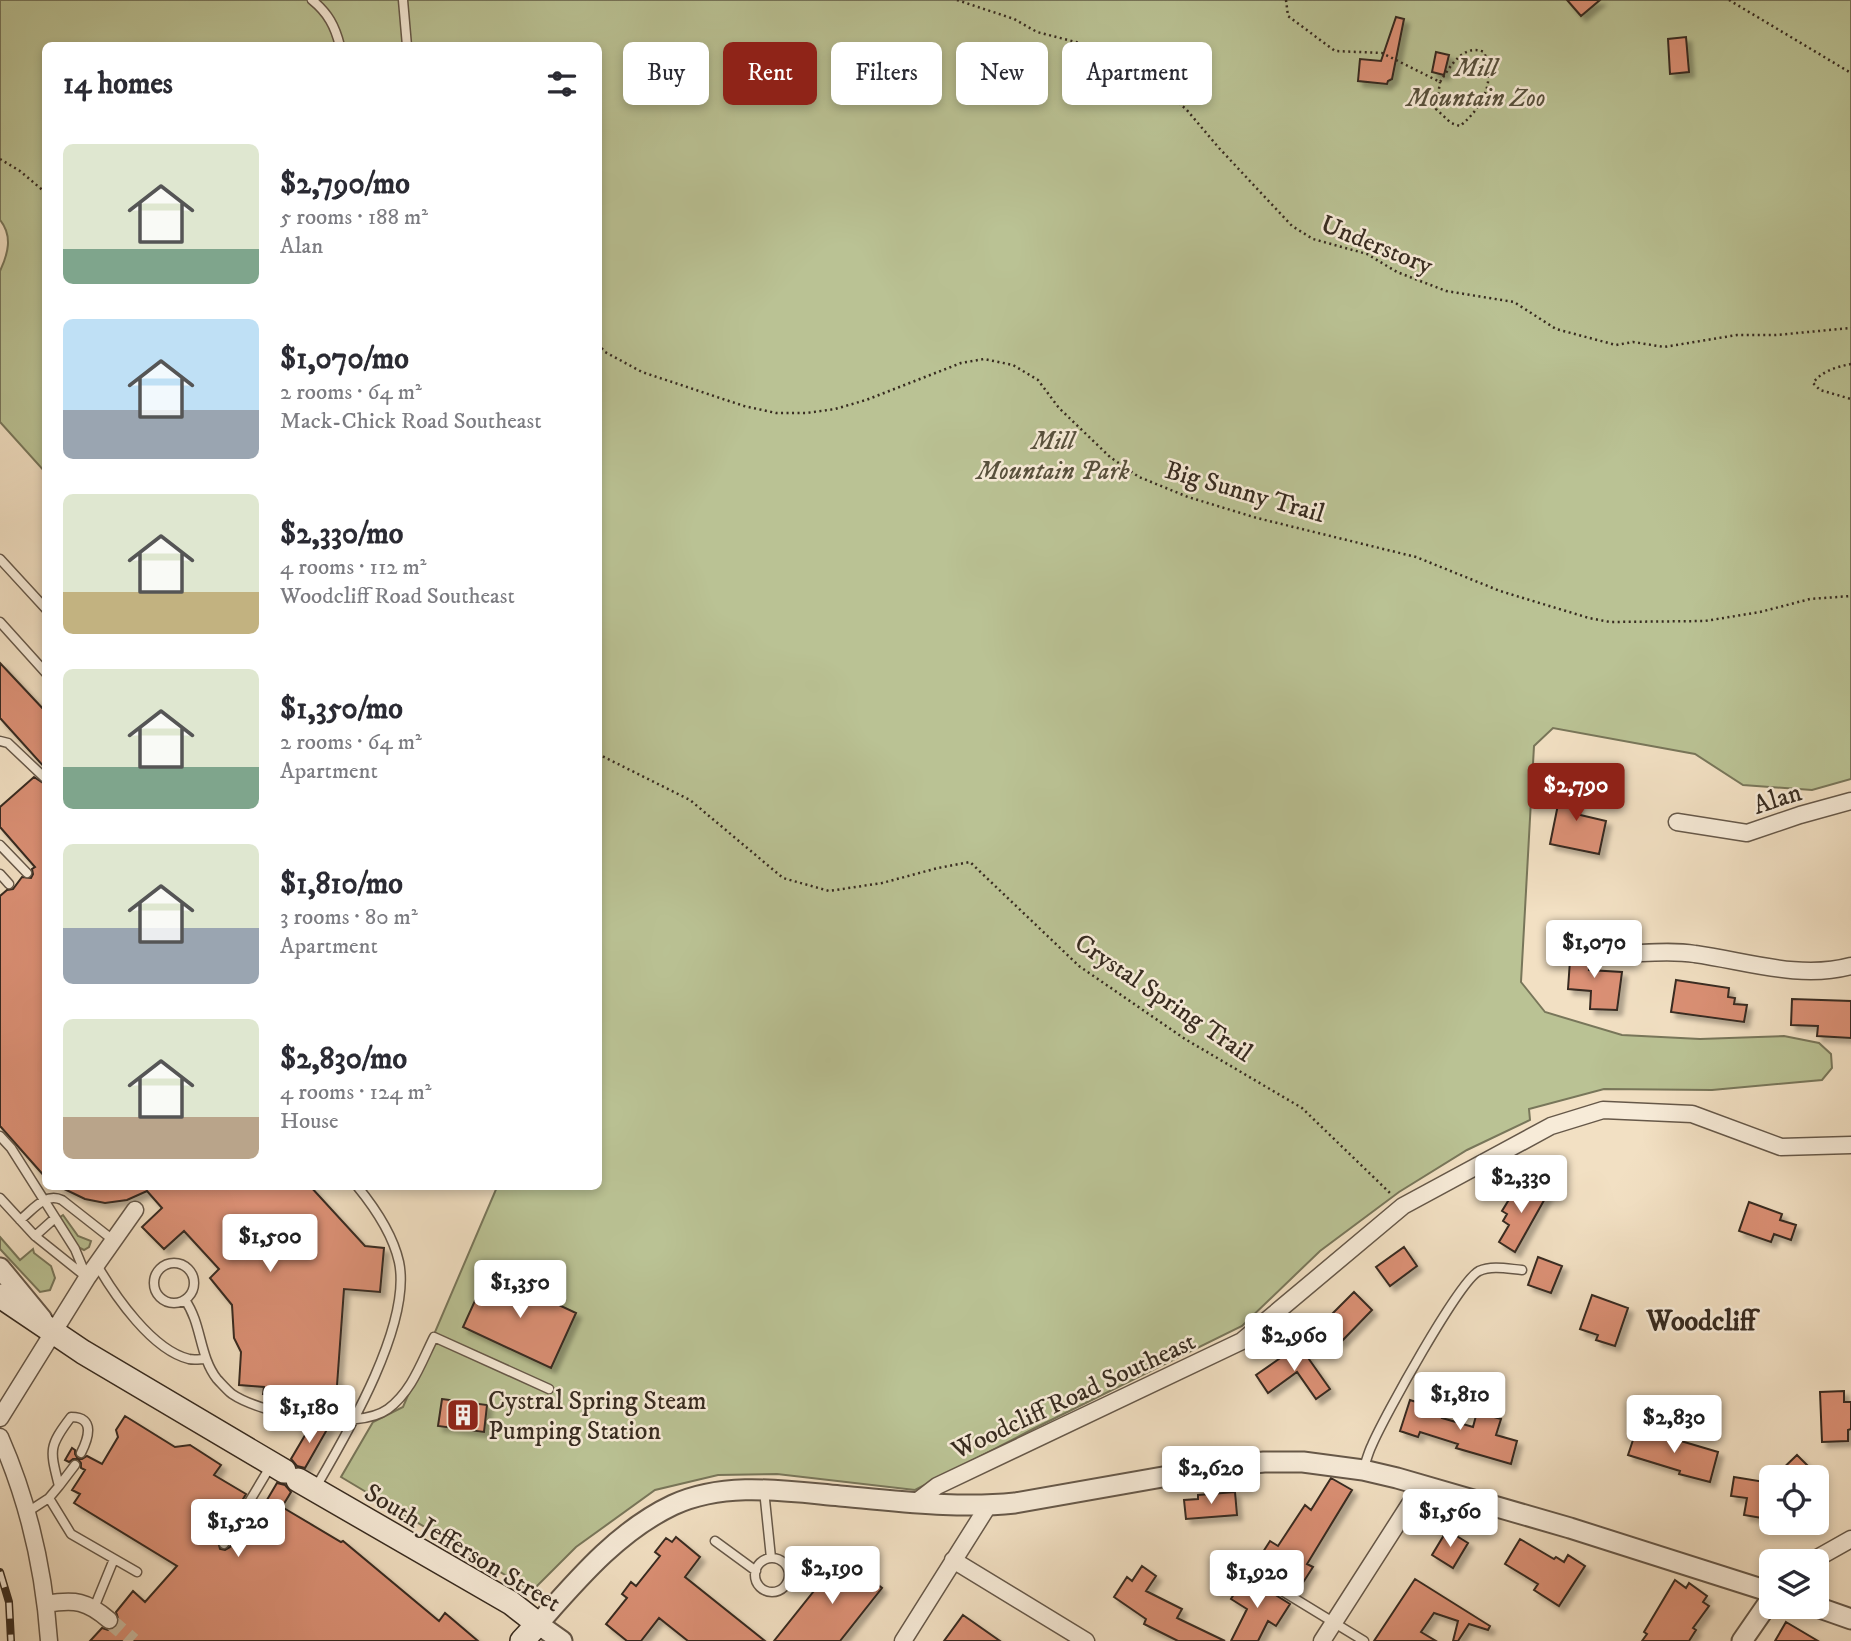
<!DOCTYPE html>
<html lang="en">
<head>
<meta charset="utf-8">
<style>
  :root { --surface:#fff; --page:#f7f7f7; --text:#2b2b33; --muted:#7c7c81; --accent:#8f2418 }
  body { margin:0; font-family:"IM FELL DW Pica",serif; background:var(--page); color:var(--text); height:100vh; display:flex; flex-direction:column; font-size:26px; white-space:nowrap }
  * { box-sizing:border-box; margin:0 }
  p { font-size:23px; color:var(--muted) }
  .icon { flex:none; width:38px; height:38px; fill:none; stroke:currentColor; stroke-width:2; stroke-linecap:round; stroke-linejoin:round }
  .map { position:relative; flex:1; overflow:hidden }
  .sheet { position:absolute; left:42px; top:42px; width:560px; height:1148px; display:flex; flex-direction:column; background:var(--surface); border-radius:10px; box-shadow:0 4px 10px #0003 }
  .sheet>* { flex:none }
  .banner { position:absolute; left:623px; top:42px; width:665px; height:63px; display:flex; gap:14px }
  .tools { position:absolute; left:1759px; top:1465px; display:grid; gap:14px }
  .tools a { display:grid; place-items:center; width:70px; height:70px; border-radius:10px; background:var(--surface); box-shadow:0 4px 10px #0003; font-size:35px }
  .price { position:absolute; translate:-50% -60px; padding:0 16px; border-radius:7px; background:#fff; color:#222; font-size:23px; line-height:46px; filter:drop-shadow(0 2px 4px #0008) }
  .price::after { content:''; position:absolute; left:50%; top:42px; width:21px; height:16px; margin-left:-10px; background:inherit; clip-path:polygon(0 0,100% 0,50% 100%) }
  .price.current { background:var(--accent); color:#fff }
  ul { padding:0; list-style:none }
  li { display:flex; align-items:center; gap:21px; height:175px; padding:0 21px }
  li span { display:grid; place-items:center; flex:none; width:196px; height:140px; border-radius:10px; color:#555 }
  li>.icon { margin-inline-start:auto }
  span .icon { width:84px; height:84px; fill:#fffc; stroke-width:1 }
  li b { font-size:30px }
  h2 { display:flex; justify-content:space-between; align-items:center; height:84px; padding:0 21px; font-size:30px }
  .chip { padding:0 24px; border-radius:10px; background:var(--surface); box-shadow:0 4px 10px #0003; font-size:24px; line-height:63px }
  .chip.current { background:var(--accent); color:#fff }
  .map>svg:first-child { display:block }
  .green { fill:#bac294; stroke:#78765a; stroke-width:2 }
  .building { fill:#db9075; stroke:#372b20; stroke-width:2; filter:url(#shadow) }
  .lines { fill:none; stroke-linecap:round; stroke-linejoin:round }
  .minor-tunnel { stroke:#cdbca2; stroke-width:16; stroke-dasharray:16 8; stroke-linecap:butt }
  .service-casing { stroke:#665849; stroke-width:11 }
  .minor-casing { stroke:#665849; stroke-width:19 }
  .tertiary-casing { stroke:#665849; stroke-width:23 }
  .secondary-casing { stroke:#372b20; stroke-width:26 }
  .path { stroke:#372b20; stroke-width:2.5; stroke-dasharray:2 3.5; stroke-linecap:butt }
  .service { stroke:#f7ebd8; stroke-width:8 }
  .minor { stroke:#f7ebd8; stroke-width:16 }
  .tertiary { stroke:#f7ebd8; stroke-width:19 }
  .secondary { stroke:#f7ebd8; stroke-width:23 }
  .rail-casing { stroke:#372b20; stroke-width:8 }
  .rail { stroke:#f7ebd8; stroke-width:5; stroke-dasharray:16; stroke-linecap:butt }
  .labels { text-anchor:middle; stroke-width:5; stroke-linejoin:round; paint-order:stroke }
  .park-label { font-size:26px; font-style:italic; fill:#58513d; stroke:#f7ebd8 }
  .street-label { font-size:26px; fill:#372b20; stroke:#f7ebd8 }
  .poi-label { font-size:26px; fill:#372b20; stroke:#f7ebd8; text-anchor:start }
  .neighbourhood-label { font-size:28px; font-weight:bold; fill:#372b20; stroke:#f7ebd8 }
</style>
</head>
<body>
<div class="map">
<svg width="1851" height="1641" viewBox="0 0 1851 1641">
  <defs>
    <filter id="shadow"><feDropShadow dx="5" dy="5" stdDeviation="2" flood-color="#0004"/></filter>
  </defs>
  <rect width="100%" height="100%" fill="#f2e0c3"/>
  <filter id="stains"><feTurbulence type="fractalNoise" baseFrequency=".00286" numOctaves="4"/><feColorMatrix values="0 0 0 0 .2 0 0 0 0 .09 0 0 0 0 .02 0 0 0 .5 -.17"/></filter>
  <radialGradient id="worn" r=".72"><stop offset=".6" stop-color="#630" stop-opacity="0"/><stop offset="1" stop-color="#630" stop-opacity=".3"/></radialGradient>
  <path class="green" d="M0,0H1851V779L1812,790L1743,785L1695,754L1553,728L1534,746L1521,982L1545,1012L1622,1035L1700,1039L1784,1036L1819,1043L1831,1054L1832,1068L1822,1080L1712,1090L1604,1089L1529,1109L1530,1120L1467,1150L1399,1192L1320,1251L1242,1326L1033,1429L915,1490L777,1474L718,1475L655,1490L576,1547L532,1591L341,1477L373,1422L403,1407L497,1187L598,1186V46H46L45,472L0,422V271C8,254 13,236 0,220Z
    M63,1215L78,1236L91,1241L89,1247L84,1250L78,1247L61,1219L60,1217Z
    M0,1237L20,1260L33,1249L34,1253L51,1266L55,1278L50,1290L40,1292L0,1249Z"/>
  <path class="building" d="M1567,0H1600L1581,16Z
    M1396,17L1404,19L1392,79L1388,81L1387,84L1358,81L1360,59L1381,61Z
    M1686,37L1689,72L1670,74L1668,39Z
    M1436,52L1449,55L1444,75L1432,72Z
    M0,663L46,712V769L0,718Z
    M34,777L46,785V1178L0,1126V896L7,890L13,889L22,877L31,878L33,874L32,869L35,867L0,827V807Z
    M1563,780L1582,784L1576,814L1606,821L1599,854L1550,844Z
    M1571,946L1591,947L1589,970L1622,972L1617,1010L1590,1009L1591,991L1568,989Z
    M1676,980L1729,988L1728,997L1735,998L1734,1004L1747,1005L1744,1022L1671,1012Z
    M1792,999L1851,1001V1038L1817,1036L1818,1026L1791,1025Z
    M58,1186H310L365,1246L384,1248L380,1292L344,1289L335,1413L318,1412L326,1399L263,1394L264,1387L239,1385L241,1352L234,1338L232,1305L210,1278L219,1269L184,1231L164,1249L142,1227L162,1208L147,1191L127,1200L105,1203L85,1199Z
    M1526,1186L1537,1188L1547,1195L1515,1252L1499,1242L1509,1225L1503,1221L1507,1214L1502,1211L1513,1193L1522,1195Z
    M1749,1202L1782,1214L1780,1220L1796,1225L1791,1240L1774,1234L1771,1242L1739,1231Z
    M1404,1247L1417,1266L1390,1286L1376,1267Z
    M1538,1257L1562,1266L1551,1293L1528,1285Z
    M488,1272L576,1313L551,1368L463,1327Z
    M1354,1292L1372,1310L1341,1342L1322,1324Z
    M1592,1295L1628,1308L1615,1346L1596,1340L1598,1335L1580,1329Z
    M1299,1345L1330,1389L1316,1399L1297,1372L1268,1393L1256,1375Z
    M1844,1391V1402H1851V1429L1848,1430V1441L1822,1442L1820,1392Z
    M442,1399L487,1405L484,1432L438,1426Z
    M1410,1400L1444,1411L1442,1418L1473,1427L1477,1412L1501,1419L1496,1435L1517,1441L1511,1464L1456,1448L1458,1444L1420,1432L1418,1437L1400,1431Z
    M125,1416L175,1447L190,1445L221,1465L214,1475L246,1494L218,1541L220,1549L225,1550L230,1547L257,1501L264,1505L277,1483L285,1485L291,1492L282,1507L341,1542L343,1541L439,1621L445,1613L478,1641H90L102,1628L108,1630L117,1627L119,1621L116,1612L133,1591L145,1602L177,1566L74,1503L80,1494L72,1490L85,1470L81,1468V1463L78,1459H73L69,1462L65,1460L72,1448L75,1450V1454L78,1459H82L87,1456L102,1464L118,1437L116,1430Z
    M311,1425L329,1426L305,1468L297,1466L291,1459Z
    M1637,1428L1718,1452L1710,1482L1679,1474L1680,1471L1628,1455Z
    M1797,1455L1819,1477H1774Z
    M1734,1477L1771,1483L1768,1519L1744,1515L1747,1498L1731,1496Z
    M1331,1478L1352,1490L1307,1564L1313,1567L1297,1592L1254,1566L1270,1541L1278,1546L1305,1505L1311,1510Z
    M1235,1492L1237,1515L1186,1519L1184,1500L1198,1499V1495Z
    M1447,1530L1468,1543L1453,1568L1432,1555Z
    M676,1537L700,1557L685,1577L765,1641H688L659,1618L641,1641H627L606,1624L627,1598L622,1594L631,1582L636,1586L660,1556L655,1552L666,1538L672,1542Z
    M1520,1539L1554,1559L1556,1557L1564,1562L1568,1555L1585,1566L1559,1606L1534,1590L1538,1584L1505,1564Z
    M842,1556L882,1588L840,1641H774Z
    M1142,1566L1156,1576L1146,1591L1182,1609L1177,1618L1225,1641H1178L1144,1624L1146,1619L1114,1597L1127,1577L1132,1581Z
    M1245,1576L1290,1604L1276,1626L1268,1621L1258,1641H1231L1247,1609L1231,1599Z
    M1415,1579L1490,1626L1488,1630L1469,1624L1458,1641H1453L1458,1621L1434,1613L1421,1632L1436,1641H1374Z
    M1675,1580L1686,1588L1689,1583L1707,1596L1703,1602L1709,1606L1693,1628L1696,1630L1689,1641H1642L1647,1634L1644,1632Z
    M963,1615L1000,1641H944Z
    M1786,1622L1818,1641H1775Z"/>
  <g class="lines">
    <path class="minor-tunnel" d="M109,1620L133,1641"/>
    <defs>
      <path id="service" d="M312,0C328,13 335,26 340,46
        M403,0L407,46
        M0,559L46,609
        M0,622L46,673
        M0,741L8,743L46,779
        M0,845L27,873
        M0,874L9,884
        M0,1136L11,1148L75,1249L87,1278
        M0,1198L35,1236L85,1276
        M20,1220C33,1210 45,1192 62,1200L113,1240
        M35,1236L55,1218
        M154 1283a20 20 0 1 1 40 0a20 20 0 1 1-40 0Z
        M97,1265C115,1296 152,1350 189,1359C194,1360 201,1359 206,1359
        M185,1300C202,1324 199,1356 217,1379C221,1383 227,1390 232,1394C263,1415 356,1432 388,1409C412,1391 421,1363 434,1337L549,1389
        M75,1465L59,1486C50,1450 48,1447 71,1417C96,1417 88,1439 81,1453
        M1363,1470C1366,1462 1368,1453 1372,1445C1384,1417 1459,1281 1479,1271C1492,1265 1509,1269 1522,1270
        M316,1487C347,1434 412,1324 399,1262C393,1235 375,1208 357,1186
        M764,1490L771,1558
        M49,1498L71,1534L137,1572
        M29,1511L49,1498L59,1486
        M715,1541L756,1571
        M224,1544L270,1467
        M755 1575a17 17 0 1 1 34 0a17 17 0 1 1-34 0Z
        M1243,1567L1364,1641
        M94,1608L114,1559"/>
      <path id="minor" d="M1677,822L1747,833L1800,815L1851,801
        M1641,953C1659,952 1677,951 1695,954C1746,961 1800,980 1851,966
        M0,1418L87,1278L135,1210
        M0,1437C29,1503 44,1569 49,1641
        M915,1503L937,1486L1242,1341L1403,1206L1551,1126L1603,1110L1692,1114L1781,1147L1851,1145
        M953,1560L1086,1641
        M1812,1561L1851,1539
        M46,1604C75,1599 87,1601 109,1620
        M903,1641L988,1506
        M1322,1641L1422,1485"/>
      <path id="tertiary" d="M0,1268L42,1319
        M1814,1606L1851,1619
        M562,1641L538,1624C577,1580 618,1531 673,1505C725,1481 785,1491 840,1496C899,1501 956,1509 1015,1503L1225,1466L1264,1462H1303L1363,1470L1397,1478L1570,1528L1771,1592
        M1742,1641L1771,1599"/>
      <path id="secondary" d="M0,1296L83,1352L284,1471
        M298,1480L511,1603L538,1624L522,1641"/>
    </defs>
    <use href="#service" class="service-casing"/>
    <use href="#minor" class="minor-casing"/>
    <use href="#tertiary" class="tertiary-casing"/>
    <use href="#secondary" class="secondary-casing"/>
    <path class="path" d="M957,0L1014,19L1037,32L1099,48L1146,77L1186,109L1219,148L1292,226L1313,239L1367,254L1397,272L1446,291L1514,302L1556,329L1616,345L1633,342L1664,347L1737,335H1776L1851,328
      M1286,0L1288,16L1335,51L1382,53L1440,82C1450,67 1463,43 1484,52C1496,82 1483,107 1460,126L1451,123L1436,109L1440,82
      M1729,0L1851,73
      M0,159L20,171L46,193
      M598,344L605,352L642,372L744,406L776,413H806L835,409L866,400L961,363L984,359L1013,365L1038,380L1059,408L1110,457L1139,477L1188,497L1257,518L1416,557L1500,591L1589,618L1610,622L1705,621L1760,612L1810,599L1851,596
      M1851,364C1836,367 1822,371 1813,383L1820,390L1851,399
      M598,754L690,800L783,878L829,891L882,883L938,868L970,862L1079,966L1185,1039L1302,1108L1391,1194"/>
    <use href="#service" class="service"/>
    <use href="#minor" class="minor"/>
    <use href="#tertiary" class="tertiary"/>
    <use href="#secondary" class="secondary"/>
    <defs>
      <path id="rail" d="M0,1572L9,1602L11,1641"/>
    </defs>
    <use href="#rail" class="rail-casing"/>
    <use href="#rail" class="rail"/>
  </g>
  <defs>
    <symbol id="building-square" viewBox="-11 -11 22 22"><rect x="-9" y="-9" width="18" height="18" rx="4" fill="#8f2418" stroke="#f7ebd8"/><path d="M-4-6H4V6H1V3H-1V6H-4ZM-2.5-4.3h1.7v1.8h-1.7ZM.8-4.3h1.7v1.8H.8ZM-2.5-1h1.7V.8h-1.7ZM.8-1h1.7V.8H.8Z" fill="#fff"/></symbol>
  </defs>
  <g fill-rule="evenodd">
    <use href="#building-square" x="444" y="1396" width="38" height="38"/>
  </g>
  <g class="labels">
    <g class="park-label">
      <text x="1476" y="76">Mill<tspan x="1476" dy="30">Mountain Zoo</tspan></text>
      <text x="1053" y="449">Mill<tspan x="1053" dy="30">Mountain Park</tspan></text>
    </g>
    <g class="street-label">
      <text transform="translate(1377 244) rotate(22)" y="9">Understory</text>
      <text transform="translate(1245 491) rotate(16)" y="9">Big Sunny Trail</text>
      <text transform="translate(1777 798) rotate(-18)" y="9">Alan</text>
      <text transform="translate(1164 997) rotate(34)" y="9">Crystal Spring Trail</text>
      <text transform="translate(1073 1395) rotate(-25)" y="9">Woodcliff Road Southeast</text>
      <text transform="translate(463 1547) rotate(31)" y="9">South Jefferson Street</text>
    </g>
    <g class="poi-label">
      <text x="488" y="1409">Cystral Spring Steam<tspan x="488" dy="30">Pumping Station</tspan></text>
    </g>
    <g class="neighbourhood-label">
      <text x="1701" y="1330">Woodcliff</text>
    </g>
  </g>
  <rect width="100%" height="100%" filter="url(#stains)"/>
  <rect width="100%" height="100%" fill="url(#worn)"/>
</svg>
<div class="tools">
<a><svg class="icon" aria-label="locate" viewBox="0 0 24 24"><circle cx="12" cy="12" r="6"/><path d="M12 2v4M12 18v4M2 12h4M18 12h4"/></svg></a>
<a><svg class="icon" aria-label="layers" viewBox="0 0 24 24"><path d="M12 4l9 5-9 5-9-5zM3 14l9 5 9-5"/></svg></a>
</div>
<b class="price current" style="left:1576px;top:823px">$2,790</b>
<b class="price" style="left:1594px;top:980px">$1,070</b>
<b class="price" style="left:1521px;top:1215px">$2,330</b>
<b class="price" style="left:270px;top:1274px">$1,500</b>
<b class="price" style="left:520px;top:1320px">$1,350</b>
<b class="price" style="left:1294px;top:1373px">$2,960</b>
<b class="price" style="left:1460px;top:1432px">$1,810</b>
<b class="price" style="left:309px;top:1445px">$1,180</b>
<b class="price" style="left:1674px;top:1455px">$2,830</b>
<b class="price" style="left:1211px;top:1506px">$2,620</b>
<b class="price" style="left:1450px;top:1549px">$1,560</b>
<b class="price" style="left:238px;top:1559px">$1,520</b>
<b class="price" style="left:832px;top:1606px">$2,190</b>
<b class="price" style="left:1257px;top:1610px">$1,920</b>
<div class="banner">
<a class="chip">Buy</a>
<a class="chip current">Rent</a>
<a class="chip">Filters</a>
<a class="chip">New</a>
<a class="chip">Apartment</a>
</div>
<section class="sheet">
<h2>14 homes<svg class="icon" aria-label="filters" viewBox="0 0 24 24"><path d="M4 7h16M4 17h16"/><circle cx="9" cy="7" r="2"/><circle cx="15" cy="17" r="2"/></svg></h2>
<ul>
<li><span style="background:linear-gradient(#dfe7d0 75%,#7fa58c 0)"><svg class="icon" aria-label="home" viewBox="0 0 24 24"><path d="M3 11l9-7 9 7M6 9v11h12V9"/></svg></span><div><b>$2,790/mo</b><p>5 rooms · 188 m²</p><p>Alan</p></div></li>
<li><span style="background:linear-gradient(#bfe0f5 65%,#9aa5b1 0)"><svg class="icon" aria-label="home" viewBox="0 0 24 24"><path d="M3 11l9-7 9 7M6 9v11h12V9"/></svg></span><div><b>$1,070/mo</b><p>2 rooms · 64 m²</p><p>Mack-Chick Road Southeast</p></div></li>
<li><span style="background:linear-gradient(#dfe7d0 70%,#c2b280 0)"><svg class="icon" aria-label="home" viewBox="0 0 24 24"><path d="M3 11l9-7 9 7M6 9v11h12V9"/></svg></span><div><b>$2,330/mo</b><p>4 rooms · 112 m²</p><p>Woodcliff Road Southeast</p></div></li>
<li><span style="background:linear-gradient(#dfe7d0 70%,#7fa58c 0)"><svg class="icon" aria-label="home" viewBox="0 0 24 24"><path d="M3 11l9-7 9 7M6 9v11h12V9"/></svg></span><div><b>$1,350/mo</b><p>2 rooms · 64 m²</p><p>Apartment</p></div></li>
<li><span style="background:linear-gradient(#dfe7d0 60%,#9aa5b1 0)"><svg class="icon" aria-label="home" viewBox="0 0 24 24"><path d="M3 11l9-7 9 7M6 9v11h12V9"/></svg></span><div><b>$1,810/mo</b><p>3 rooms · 80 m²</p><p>Apartment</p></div></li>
<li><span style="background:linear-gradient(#dfe7d0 70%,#b9a48a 0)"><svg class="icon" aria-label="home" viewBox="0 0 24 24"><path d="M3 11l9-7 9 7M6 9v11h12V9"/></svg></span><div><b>$2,830/mo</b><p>4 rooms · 124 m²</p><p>House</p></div></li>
</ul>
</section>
</div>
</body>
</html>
